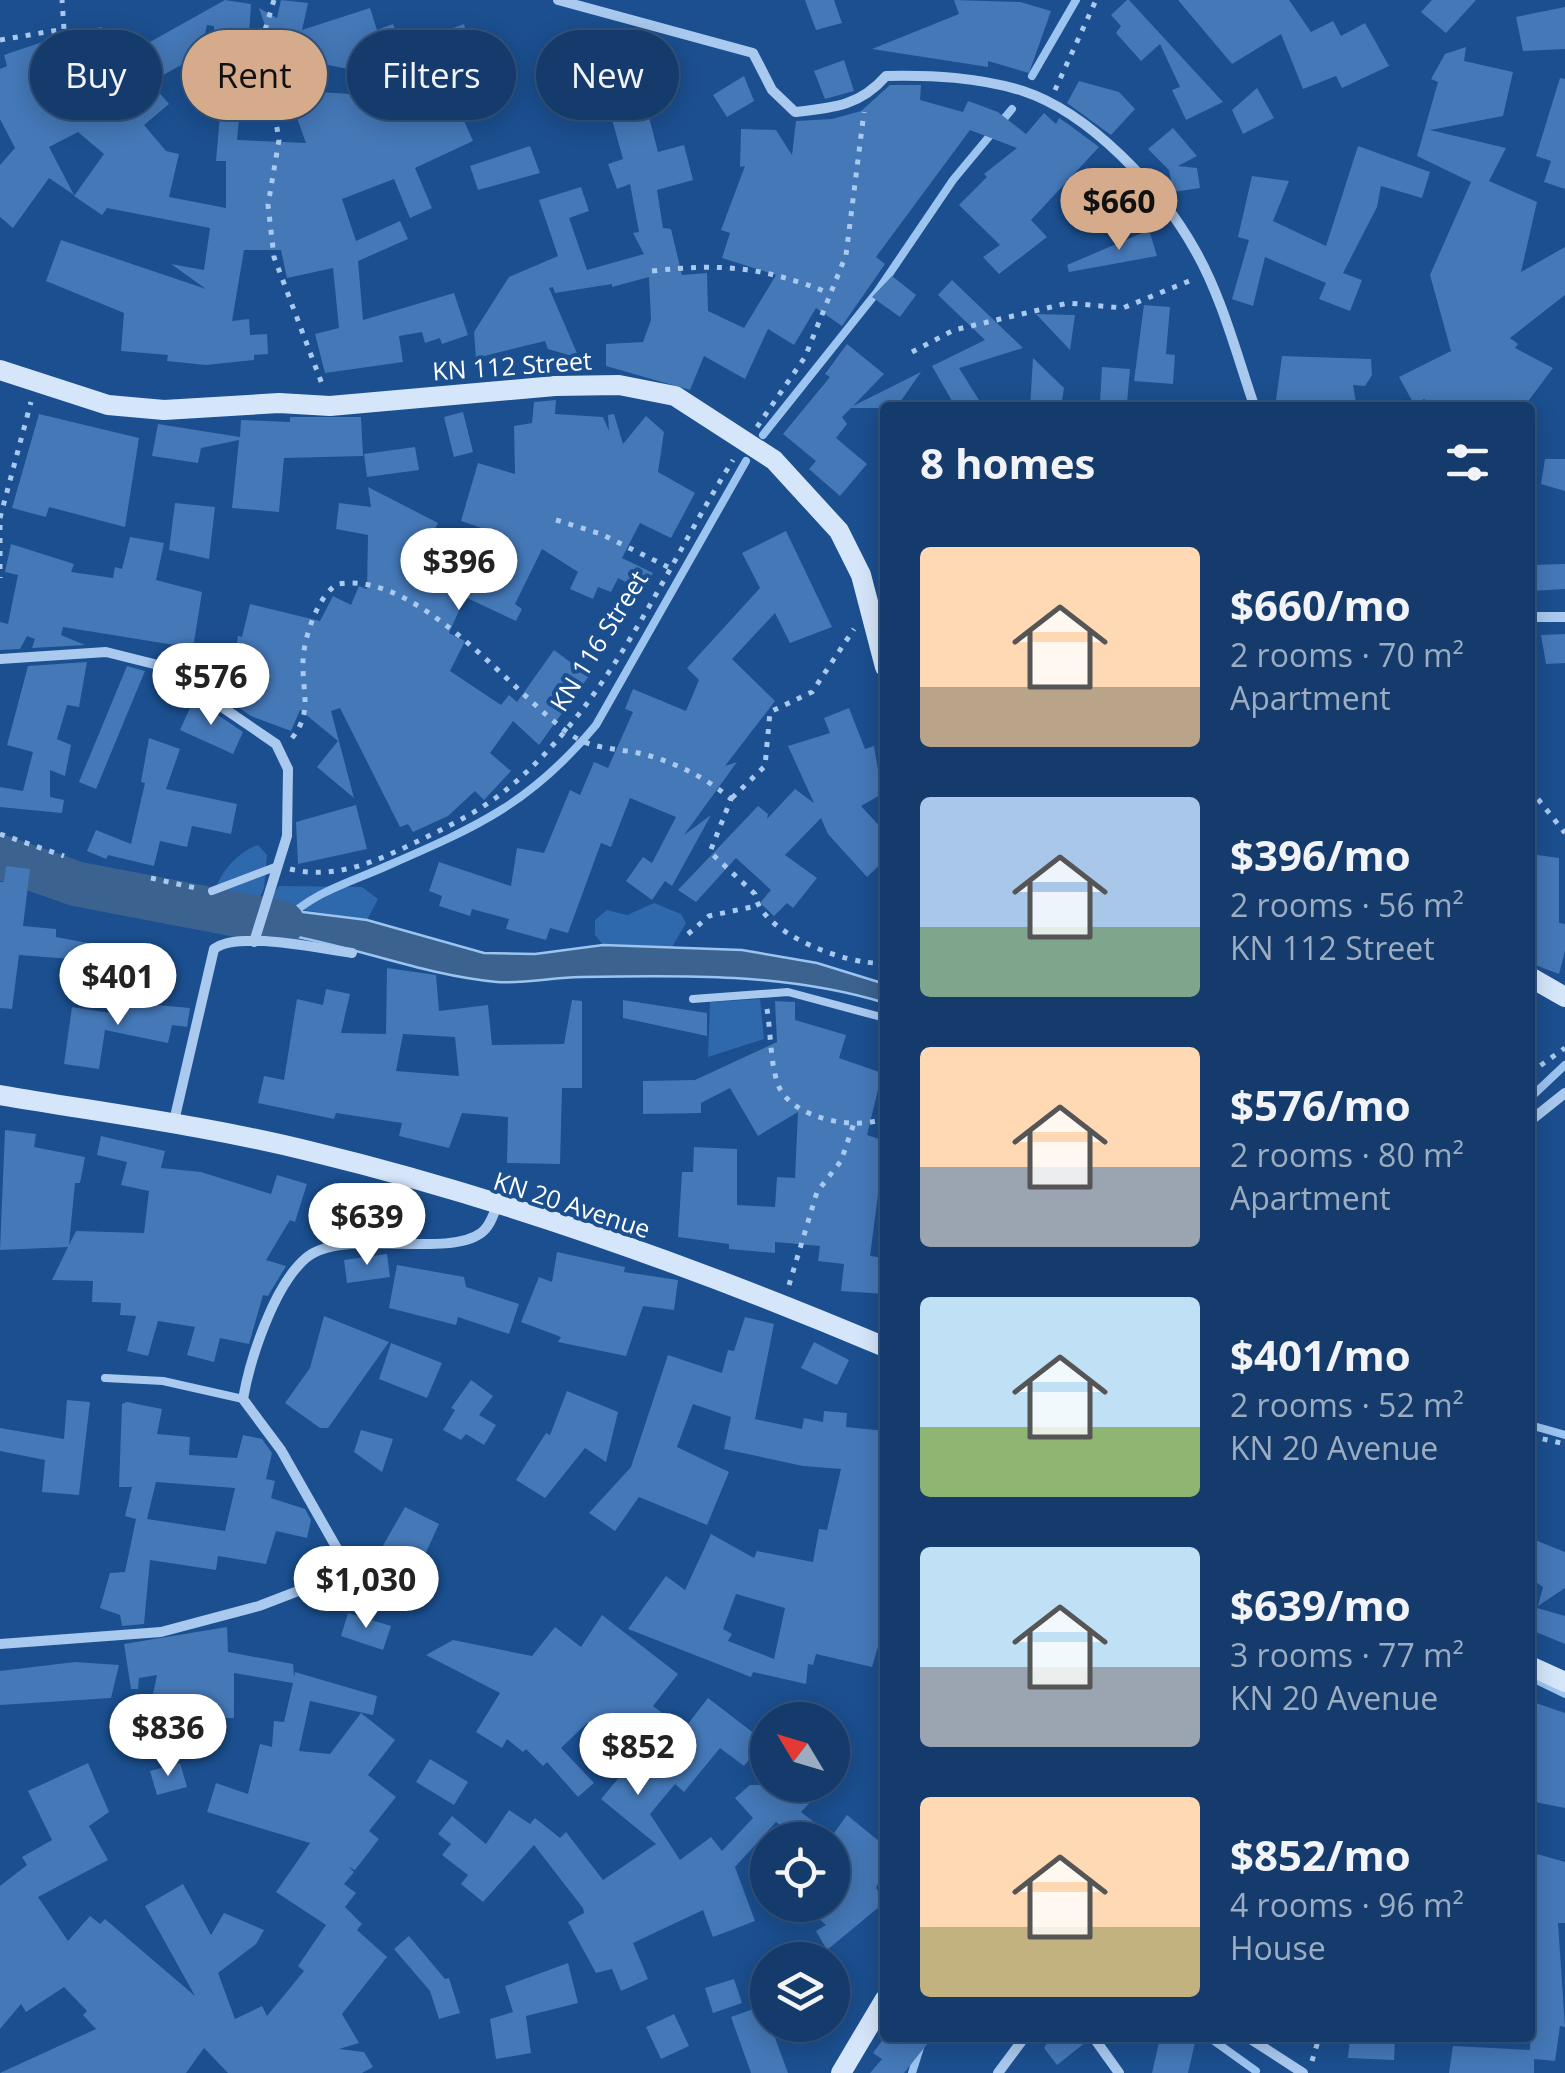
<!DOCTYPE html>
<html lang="en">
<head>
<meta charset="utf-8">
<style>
  :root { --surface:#143b6b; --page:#1d4271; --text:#f1f3f6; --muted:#9dadc1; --line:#33557e; --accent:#d6ab8b }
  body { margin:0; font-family:"Open Sans",sans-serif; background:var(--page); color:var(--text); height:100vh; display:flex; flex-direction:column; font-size:38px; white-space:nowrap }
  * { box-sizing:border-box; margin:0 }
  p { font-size:32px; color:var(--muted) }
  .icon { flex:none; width:55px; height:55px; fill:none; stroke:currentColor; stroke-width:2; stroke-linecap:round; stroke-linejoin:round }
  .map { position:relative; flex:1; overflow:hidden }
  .panel { position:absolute; left:880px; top:402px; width:655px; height:1640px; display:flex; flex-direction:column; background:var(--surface); border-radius:10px; box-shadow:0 5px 25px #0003,0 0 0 2px var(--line) }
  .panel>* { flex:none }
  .top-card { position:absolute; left:30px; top:30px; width:700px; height:90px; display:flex; gap:20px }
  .needle { width:65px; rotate:308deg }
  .buttons { position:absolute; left:750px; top:1702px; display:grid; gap:20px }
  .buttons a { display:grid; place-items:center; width:100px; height:100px; border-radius:50%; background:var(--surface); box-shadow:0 5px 25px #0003,0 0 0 2px var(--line); font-size:50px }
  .price { position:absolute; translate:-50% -85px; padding:0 22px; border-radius:35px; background:#fff; color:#222; font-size:32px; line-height:65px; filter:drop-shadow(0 2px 5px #0008) }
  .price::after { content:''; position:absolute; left:50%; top:60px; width:30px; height:22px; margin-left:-15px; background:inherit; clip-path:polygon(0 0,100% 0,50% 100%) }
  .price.selected { background:var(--accent); color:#111 }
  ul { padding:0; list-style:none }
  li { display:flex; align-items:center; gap:30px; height:250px; padding:0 40px }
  li span { display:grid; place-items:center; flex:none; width:280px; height:200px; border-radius:10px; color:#555 }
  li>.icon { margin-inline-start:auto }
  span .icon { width:120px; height:120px; fill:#fffc; stroke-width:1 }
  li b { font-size:42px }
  h2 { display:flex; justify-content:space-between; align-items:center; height:120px; padding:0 40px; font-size:42px }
  .chip { padding:0 35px; border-radius:45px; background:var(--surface); box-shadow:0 5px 25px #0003,0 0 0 2px var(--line); font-size:35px; line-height:90px }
  .chip.selected { background:var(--accent); color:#111 }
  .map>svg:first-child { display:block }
  .green { fill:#2e69ad }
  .water { fill:#3c6290; stroke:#9cc4f0; stroke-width:2.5 }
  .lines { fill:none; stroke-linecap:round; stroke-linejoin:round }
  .stream { stroke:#9cc4f0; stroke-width:8 }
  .river { stroke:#3c6290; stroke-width:45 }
  .building { fill:#4478b7; fill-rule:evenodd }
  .path { stroke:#a9c9ee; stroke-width:5; stroke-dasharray:5 8; stroke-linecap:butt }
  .lane { stroke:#a9c9ee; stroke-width:8 }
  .street { stroke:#a9c9ee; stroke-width:10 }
  .secondary { stroke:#d6e6fa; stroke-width:20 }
  .labels { text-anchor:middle; stroke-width:8; stroke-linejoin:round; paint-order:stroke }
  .street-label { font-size:25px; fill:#fff; stroke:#1b4f8f }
</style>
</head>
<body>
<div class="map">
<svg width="1565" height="2073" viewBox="0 0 1565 2073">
  <rect width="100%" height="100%" fill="#1b4f8f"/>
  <path class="green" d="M258,845L267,855L264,888L257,904L224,903L214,896C217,875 237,852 258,845Z
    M279,886L362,887L378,899L367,920L273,905V894Z
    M654,903L681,914L686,923L672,947L603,945L595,935V920L607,910L627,915Z
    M760,999L764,1039L708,1057L710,1002Z"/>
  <path class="water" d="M295,911L367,920L484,953L535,954L603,945L742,950L817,963L885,984V1003C787,973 682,975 581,977C554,977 524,984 497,982C422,975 355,946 281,934L282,923Z"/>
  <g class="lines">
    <path class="stream" d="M1032,76L1076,0
      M763,435L877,292L953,180L1012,109
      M282,923C314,891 349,883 389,865C479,826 532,802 596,725L746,461
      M1530,1098L1565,1065
      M1530,1425L1565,1435
      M1530,1677L1565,1694
      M1210,2038L1256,2071
      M912,2073L923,2038"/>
    <path class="river" d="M0,857L77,884L282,923"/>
  </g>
  <path class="building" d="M225,0L251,4L248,49L244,48L228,86L242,87L237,140L306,143L287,90L382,96L385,76L275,55L259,8L277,18L281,0L308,3L302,30L370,8L377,30L393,24L412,74L449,68L437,34L464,24L483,98L457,105L473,141L415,168L432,208L410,218L394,179L342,199L356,241L400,221L408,239L358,261L363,320L454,293L468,335L442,344L440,338L425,343L422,332L399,336L403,362L325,373L315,334L339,328L333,268L287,278L281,250H244L232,321L249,319L250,335L267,334L268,354L254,355V360L206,365L167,361L168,355L121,351L124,313L46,281L61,240L206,289L171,264L204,270L210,228L107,208L102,215L74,196L104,154L78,132L49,147L74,195L49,178L13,228L0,217V165L15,148L0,119V69L7,66L4,55L75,31L102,27L104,44L129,39L132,52ZM207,25L214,26L215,117L221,104L216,161H226V208L169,197L179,154L166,151L144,125L169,104L150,82L200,55Z
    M805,0H834L842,23L816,30Z
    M954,0L1020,2L1051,11L1029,73L988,61V67L872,49L959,14Z
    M1127,0H1129L1223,102L1186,120L1172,90L1180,87L1160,44L1141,61L1116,33L1121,26L1111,15Z
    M1178,0H1289L1311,32L1333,21L1341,36L1365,23L1389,66L1342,88L1336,76L1303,89L1281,34L1232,64Z
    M1432,0H1476L1446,33L1421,12Z
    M1565,7V49L1523,51L1516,17Z
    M665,40L674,69L651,77L641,48Z
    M1466,47L1464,61L1513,72L1503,116L1430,130L1506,148L1489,181L1537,202L1521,272L1565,247V295L1510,338L1518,344L1515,348L1553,368L1523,408H1437L1424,399L1414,404L1399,377L1451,351L1430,275L1471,182L1417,156L1438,82L1431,79L1445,54Z
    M587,50L594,87L567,92L560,56Z
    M844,60L854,91L825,99L814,71Z
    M744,76L754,101L727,117L713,95Z
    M1560,78L1565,79V189L1544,182L1551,161L1536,156Z
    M1079,81L1119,92L1135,109L1111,135L1067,103Z
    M890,85H921L920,100L963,112L968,101L998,112L1026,134L1044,113L1056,124L1059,118L1068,124L1099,147L1031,220L1047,237L999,274L983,257L1000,245L959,205L987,177L984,174L1017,148L970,130L876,257L885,264L842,326L816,308L794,345L768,329L745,379L704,356L690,390L606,366V344L643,342L651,320L649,277L612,287V284L555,293L553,287L549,288L579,358L548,349L545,341L476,358L474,332L509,277L558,256L539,200L581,187L589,211L569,218L587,270L644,254L633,233L639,232L630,184L617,189L608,164L623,159L607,101L661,86L667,107L648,113L658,152L684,145L693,180L657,190L663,228L671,229L682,275L707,273L708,311L744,328L776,275L722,258L730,233L721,230L745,166L740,167L741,129L776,130L792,155L796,121L832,119L861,111Z
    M1257,88L1274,118L1243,134L1232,110Z
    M1173,128L1197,156L1178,166L1197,168L1200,188L1173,192L1169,170L1148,149Z
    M530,146L540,173L478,190L470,166Z
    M1358,146L1430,172L1422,198L1381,186L1377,207L1343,273L1362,280L1350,311L1319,299L1326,283L1265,257L1253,306L1232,299L1249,240L1238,237L1252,176L1289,181L1273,221L1326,246Z
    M1149,230L1157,256L1069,272L1067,265Z
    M892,276L916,295L900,317L872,297Z
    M952,280L1023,348L959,368L984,408H956L932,366L985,340L938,295Z
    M1144,305L1170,307L1166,354L1175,355L1173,384L1134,381Z
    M1036,314L1075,315L1070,350Z
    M847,344L884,374L853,406L921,372L896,408H851L842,417L847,424L836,438L867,464L840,496L809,469L816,461L783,434L830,377L825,374Z
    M1282,356L1371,359L1372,375L1365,386L1353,385L1357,408H1275Z
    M1033,358L1064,388L1061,408H1030Z
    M1102,367L1130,369L1127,403L1100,402Z
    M556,400L555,414L603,417L609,431L608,415L614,414L623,444L646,416L664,432L658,472L695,493L671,538L640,523L622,558L653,573L643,591L618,578L611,592L598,587L593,599L570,589L578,572L542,549L515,604L522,609L516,621L465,597L449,633L465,641L450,671L501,705L509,695L517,702L554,650L589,676L539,745L513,721L490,753L511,771L484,800L475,791L448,816L413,832L408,824L400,827L340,708L331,711L354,798L317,767L338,741L300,710L291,731L251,716L229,701L248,657L235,655L238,636L242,637L250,604L320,621L333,596L351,605L359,586L367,589L368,535L336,529L339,503L371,507L368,487L438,523L418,562L453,567L476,581L499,534L461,521L478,463L515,474L514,426L532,423L534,402Z
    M463,412L473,452L454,457L444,417Z
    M39,414L139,438L125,527L49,507L46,517L12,508Z
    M290,417H361L363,456L284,458L279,512L232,508L239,440L201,448L198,463L152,456L158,424L240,437L241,420L290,422Z
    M415,447L419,470L367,477L364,454Z
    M1545,459H1565V491L1541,484Z
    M175,503L215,507L209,559L169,550Z
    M786,531L832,627L790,643L775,613L732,659L775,701L725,766L737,762L684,835L711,815L672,886L665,881L652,900L626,881L643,857L652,863L676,817L630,798L611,847L601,843L568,933L550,928L546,940L506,929L509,919L472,909L470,916L439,906L442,896L429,891L439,862L511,886L517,848L544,853L570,790L580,795L594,762L608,768L633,712L625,709L633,689L686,711L699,680L687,668L760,588L742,553Z
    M130,537L164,543L156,580L202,592L193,648L63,627L61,635L85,645L32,648L35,639L27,636L20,649L0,650V622L8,624L18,575L5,572L11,544L74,564L71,572L113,578L115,567L122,569Z
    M1565,564V589L1530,591V565Z
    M1565,634V663L1546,664L1541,635Z
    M87,662L79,707L67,705L57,739L71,745L65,776L50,770V797L64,800L62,813L0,807V787L23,791L33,752L7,745L28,666Z
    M127,666L145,671L96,789L79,782Z
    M194,699L243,732L233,754L180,730Z
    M849,708L865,749L874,746L882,794L861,806L885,832V860L867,877L828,834L821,818L785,855L817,878L793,908L787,903L774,916L760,903L771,890L736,858L696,902L678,890L758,806L768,814L767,819L795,789L814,803L788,746L830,733L824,718Z
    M149,738L180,749L166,789L237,804L231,834L192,826L187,847L160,841L154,866L108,855L106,859L87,851L96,830L131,844L145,783L141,782Z
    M356,805L367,849L298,864L296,822Z
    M1530,854L1559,858V923L1565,924V951L1559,974L1530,963Z
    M6,866L30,869L23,926L56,929V937L125,950L123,963L19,955L12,1009L0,1008V882H4Z
    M387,968L436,975L439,1011L488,1005L492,1045L564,1044L572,1000L582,1001V1088H562L560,1164L507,1163L508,1117L462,1113L449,1148L399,1136L402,1123L336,1113L334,1119L258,1103L264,1076L284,1080L297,999L323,1005L326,989L350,994L341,1033L386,1034ZM403,1034L455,1037L459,1076L396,1071Z
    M623,1000L707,1013V1036L623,1018Z
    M112,1001L190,1008L187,1027L172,1025L168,1043L105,1030L99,1069L64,1064L72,1007L110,1013Z
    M775,1001L795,1002V1020L846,1035L839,1058L882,1073L867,1135L885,1141L870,1256L885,1258V1294L841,1291L844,1264L818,1261L820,1246L775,1242V1253L729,1249V1244L678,1237L682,1172H693L694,1147L737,1149V1205L775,1207L777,1177L795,1178L798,1112L758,1136L730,1088L701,1103V1113L643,1114V1081L695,1080L777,1042Z
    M5,1130L36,1134L34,1147L85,1157L80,1183H75L69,1245L76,1231L144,1233L149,1191L121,1185L127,1162L97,1155L101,1136L165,1151L161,1168L201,1172L271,1194L277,1175L307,1184L295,1222L290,1220L266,1260L286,1266L268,1296L263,1295L249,1344L220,1338L214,1362L187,1355L195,1327L158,1321L148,1356L127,1351L136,1316L120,1315L121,1303L92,1302L93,1281L52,1280L68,1247L0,1250Z
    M365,1197L395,1205L386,1235L356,1228Z
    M557,1252L625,1267L624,1272L678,1280L674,1310L643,1306L626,1356L558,1342L561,1337L521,1322L539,1277L552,1282Z
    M387,1254L390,1277L347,1283L344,1260Z
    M397,1265L464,1277L466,1287L519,1304L509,1334L458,1317L456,1325L389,1308Z
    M324,1316L389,1342L328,1428H320L285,1403L310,1368Z
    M745,1317L774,1324L755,1419L802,1429L804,1418L823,1422L824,1411L847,1413L846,1427L885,1431V1623L872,1667L816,1654L813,1665L808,1664L806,1684L753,1672L751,1677L628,1629L666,1576L685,1590L711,1534L754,1558L757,1551L813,1562L819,1529L827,1530L841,1469L803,1466L724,1449L731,1417L693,1404L677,1447L729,1472L707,1525L639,1497L615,1531L589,1513L631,1467L668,1355L722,1373L728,1350L734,1351ZM736,1594L785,1608L774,1659L728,1641L732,1634L723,1629Z
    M814,1342L849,1360L837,1385L801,1368Z
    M391,1343L442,1363L427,1398L379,1379Z
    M471,1380L493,1396L479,1415L496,1425L484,1445L466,1434L461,1440L443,1430L455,1410L451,1408Z
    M567,1391L618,1412L606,1462L585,1448L545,1498L516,1480L546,1433L550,1435Z
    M67,1400L90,1402L79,1495L42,1492L45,1460L0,1451V1428L64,1439Z
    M127,1402L162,1409L157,1434L190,1437L189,1455L237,1458L243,1435L262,1439L272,1453L266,1479L275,1481L271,1498L305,1509L311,1520L307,1538L276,1531L266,1564L218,1556L216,1570L150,1560L144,1624L122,1626L120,1615L100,1608L110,1573L125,1572L136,1519L125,1516L132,1487H119L122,1404ZM156,1482L235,1488L225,1531L147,1519Z
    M361,1430L393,1439L382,1472L354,1452Z
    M405,1507L439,1524L422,1561L381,1549Z
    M1530,1538L1565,1552V1588L1538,1606L1543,1587L1530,1578Z
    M1537,1608L1565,1616V1644L1531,1630Z
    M348,1613L391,1626L383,1650L341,1636Z
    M602,1615L678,1674L653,1706L684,1729L708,1698L764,1741L744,1766L720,1748L684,1792L675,1784L650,1814L680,1860L711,1837L722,1851L753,1818L735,1798L750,1785H826L801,1812L832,1836L847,1815L885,1846V1869L876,1888L885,1902L827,1950L816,1931L826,1925L805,1905H832V1840H801L776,1822L735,1867L755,1921L713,1937L703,1910L633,1943L648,1979L621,1991L612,1969L596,1973L568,1922L584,1913L583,1908L534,1845L483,1902L461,1884L468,1875L442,1855L451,1844L438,1834L452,1816L486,1844L509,1810L530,1824L535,1818L560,1838L566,1832L603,1880L656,1844L601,1799L636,1757L587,1723L561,1748L594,1783L578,1797L547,1762L543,1766L526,1749L523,1752L507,1739L502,1748L476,1732L500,1693L426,1655L453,1640L532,1656L555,1627L581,1647Z
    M227,1627L228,1652L293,1664L294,1677L295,1672L377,1696L373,1715L310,1701L299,1751L330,1754L361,1713L395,1740L368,1775L396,1797L369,1831L379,1839L355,1870L349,1867L354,1872L344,1884L356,1893L345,1907L362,1924L357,1930L387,1957L342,2014L359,2043L339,2049L364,2052L373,2067L362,2073H228L204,2048L186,2073H0L96,2029L83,2015L87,2011L64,1987L26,2012L21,2004L0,2029V1886L27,1865L22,1857L52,1840L28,1791L88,1763L109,1812L89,1826L108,1860L38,1897L68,1941L90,1916L100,1924L105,1919L195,1996L145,1906L183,1884L211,1935L224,1913L264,1930L256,1944L218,1973L235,2019L262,2006L267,2016L304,1971L298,1966L326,1925L276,1892L310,1843L207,1812L216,1783L248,1794L260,1744L272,1747L274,1721L284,1722L293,1683L234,1673V1718H189L185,1732L146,1728L157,1675L139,1678L138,1689H131L124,1644Z
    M75,1662L119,1665L111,1698L0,1705V1671Z
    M1530,1701L1565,1713V1808L1530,1801Z
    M430,1759L468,1782L454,1805L416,1782Z
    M180,1763L187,1787L157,1795L150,1771Z
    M1530,1852L1565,1862V1923H1558L1565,2027L1560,2026L1555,2061L1534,2059V2073H1449L1453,2046L1530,2050L1534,1958H1530Z
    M409,1936L445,1979L449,1978L460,2013L439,2019L430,1991L394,1949Z
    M568,1963L578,2003L526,2016L531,2053L496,2059L490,2019L513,2012L505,1986Z
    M734,1979L742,2003L713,2013L705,1988Z
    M756,2008H764L788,2073H751L731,2017Z
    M674,2014L689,2046L661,2059L646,2027Z
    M884,2038H932L904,2073H870L882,2059L873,2053Z
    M1050,2038H1085L1086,2042L1057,2065L1044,2048Z
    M1160,2038H1196L1188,2073H1152Z
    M1350,2038H1395L1394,2060L1348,2058Z"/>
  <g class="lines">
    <path class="path" d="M274,0L262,40L279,140L268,205L274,257L322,384
      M0,40L64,29L62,0
      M1055,90L1096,0
      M652,271C722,263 764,267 829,293
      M912,352L954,330L1068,303L1123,308L1194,279
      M757,427L805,357L846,255L864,112
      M0,518L31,402
      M556,520L601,534L668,567
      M0,525V578
      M885,687V732
      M292,738C313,712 302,692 303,662C303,640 318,594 338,584C419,571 510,691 570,734C592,750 618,748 643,754C676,763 705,777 731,799L710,852L755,894C760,933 848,966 885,963
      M1530,789L1565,833
      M732,798L765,766L770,712L812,692L854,629
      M0,834L64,856
      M290,869C334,880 375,862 414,843C445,828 479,812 506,790C610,705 663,572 733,460
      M151,878L200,889
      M688,934L709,916L756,906
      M767,1009C771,1033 770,1065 779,1087C794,1119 856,1131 885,1118
      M1530,1073L1565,1048
      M789,1285L817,1192L841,1161L854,1123
      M1530,1436L1565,1444
      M1312,2061L1319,2038"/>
    <path class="lane" d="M212,891L278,866
      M693,999L788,992L885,1018
      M105,1378L163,1381L243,1399"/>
    <path class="street" d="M558,0L753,53L772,90L795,112C833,108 860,106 886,76C932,75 978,77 1023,91C1090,113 1161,189 1195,250C1222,297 1237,356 1255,408
      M1530,617H1565
      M0,659L106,652L162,666L276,744L288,769L287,836L254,942
      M174,1121L214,949C238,930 320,949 352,953
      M1530,1121L1565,1093
      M0,1644L161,1632L259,1606L324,1581L335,1570L339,1552L281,1450L243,1399C250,1359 274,1285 306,1258C341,1227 446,1259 481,1233C490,1227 493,1215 497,1206
      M1094,2038L1119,2073
      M1249,2038L1303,2073
      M998,2073L1024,2038"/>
    <path class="secondary" d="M0,370L108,405L164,410L279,403L330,406L555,386L619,385L675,396L774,460L839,531L861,575L885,667
      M1530,977L1565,997
      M0,1095C105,1113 209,1126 313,1152C507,1199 700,1269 885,1347
      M1530,1666L1565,1682
      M841,2073L885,1999"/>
  </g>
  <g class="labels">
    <g class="street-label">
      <text transform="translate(512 366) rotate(-4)" y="9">KN 112 Street</text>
      <text transform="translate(599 641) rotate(-58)" y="9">KN 116 Street</text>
      <text transform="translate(572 1205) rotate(18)" y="9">KN 20 Avenue</text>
    </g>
  </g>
</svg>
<div class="buttons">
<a><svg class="needle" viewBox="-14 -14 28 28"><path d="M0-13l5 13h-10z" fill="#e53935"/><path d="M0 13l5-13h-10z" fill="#9dadc1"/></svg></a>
<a><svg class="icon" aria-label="locate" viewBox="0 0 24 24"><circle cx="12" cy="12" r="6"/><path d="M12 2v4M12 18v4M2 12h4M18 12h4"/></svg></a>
<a><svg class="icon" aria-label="layers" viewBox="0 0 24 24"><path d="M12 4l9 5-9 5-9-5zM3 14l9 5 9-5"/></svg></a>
</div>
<b class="price selected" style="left:1119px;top:253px">$660</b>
<b class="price" style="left:459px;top:613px">$396</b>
<b class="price" style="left:211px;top:728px">$576</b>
<b class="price" style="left:118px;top:1028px">$401</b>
<b class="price" style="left:367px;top:1268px">$639</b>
<b class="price" style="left:366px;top:1631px">$1,030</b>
<b class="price" style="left:168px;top:1779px">$836</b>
<b class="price" style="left:638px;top:1798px">$852</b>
<div class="top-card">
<a class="chip">Buy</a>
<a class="chip selected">Rent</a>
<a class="chip">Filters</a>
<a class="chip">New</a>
</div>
<section class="panel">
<h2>8 homes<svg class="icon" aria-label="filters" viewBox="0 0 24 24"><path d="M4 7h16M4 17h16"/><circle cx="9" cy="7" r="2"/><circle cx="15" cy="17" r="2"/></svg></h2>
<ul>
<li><span style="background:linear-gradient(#ffd9b3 70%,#b9a48a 0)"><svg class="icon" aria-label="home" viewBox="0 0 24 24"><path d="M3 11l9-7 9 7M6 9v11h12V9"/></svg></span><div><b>$660/mo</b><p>2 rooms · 70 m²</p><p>Apartment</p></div></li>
<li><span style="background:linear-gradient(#a9c7e8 65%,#7fa58c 0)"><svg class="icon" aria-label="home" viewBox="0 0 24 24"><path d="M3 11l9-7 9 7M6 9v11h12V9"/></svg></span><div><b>$396/mo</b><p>2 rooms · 56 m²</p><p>KN 112 Street</p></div></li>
<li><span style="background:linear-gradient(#ffd9b3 60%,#9aa5b1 0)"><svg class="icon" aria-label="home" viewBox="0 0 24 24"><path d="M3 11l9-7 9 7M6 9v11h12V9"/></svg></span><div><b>$576/mo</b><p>2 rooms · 80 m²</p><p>Apartment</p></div></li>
<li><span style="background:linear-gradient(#bfe0f5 65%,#8fb573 0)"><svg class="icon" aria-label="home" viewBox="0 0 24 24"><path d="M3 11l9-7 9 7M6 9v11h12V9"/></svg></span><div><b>$401/mo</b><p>2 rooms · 52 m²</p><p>KN 20 Avenue</p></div></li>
<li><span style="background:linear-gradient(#bfe0f5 60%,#9aa5b1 0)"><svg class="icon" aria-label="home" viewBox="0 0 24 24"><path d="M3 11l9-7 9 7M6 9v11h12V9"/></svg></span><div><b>$639/mo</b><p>3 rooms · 77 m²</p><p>KN 20 Avenue</p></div></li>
<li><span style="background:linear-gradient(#ffd9b3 65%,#c2b280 0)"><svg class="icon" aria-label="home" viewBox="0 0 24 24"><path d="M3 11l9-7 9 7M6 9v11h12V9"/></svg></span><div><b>$852/mo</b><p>4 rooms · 96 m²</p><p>House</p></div></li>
</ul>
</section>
</div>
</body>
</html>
